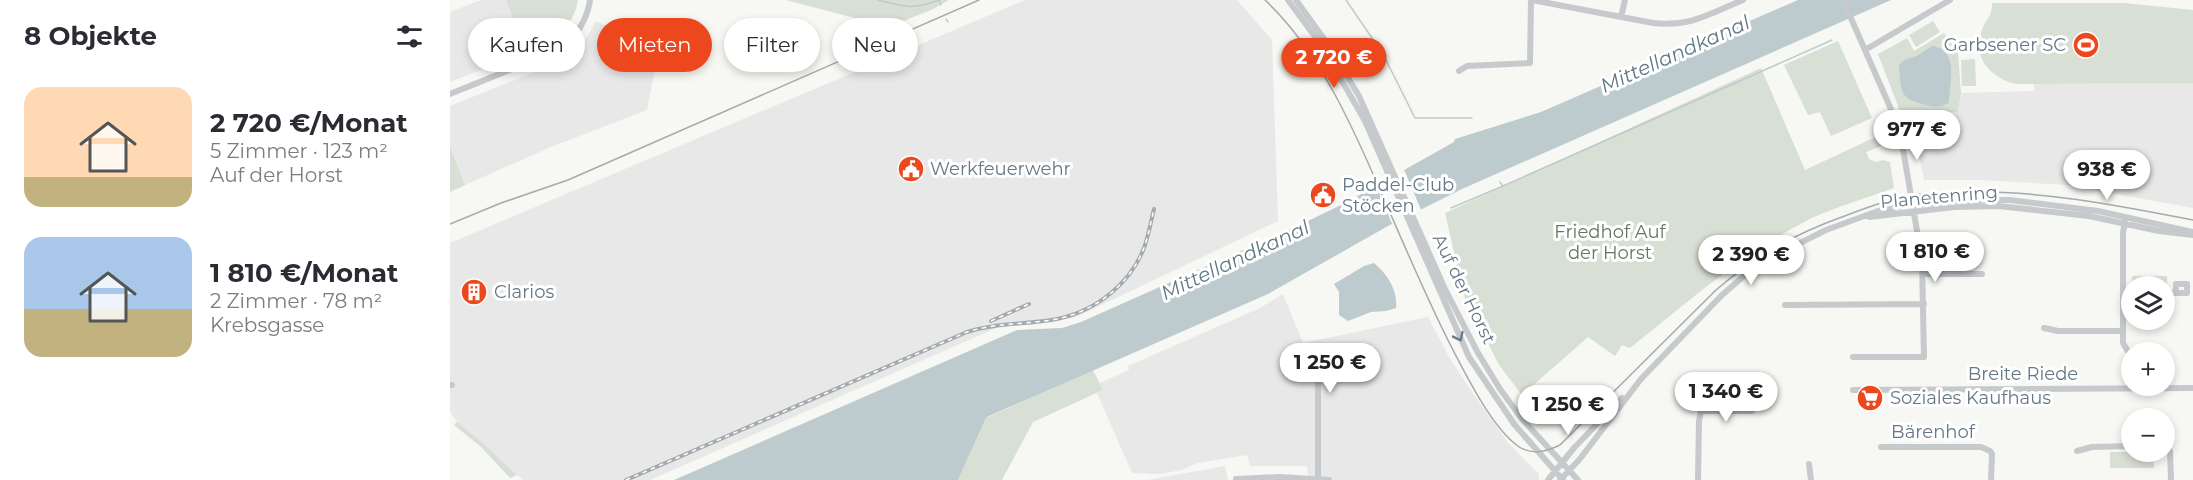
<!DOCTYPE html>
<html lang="de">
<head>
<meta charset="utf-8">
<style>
  :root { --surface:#fff; --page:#f7f7f7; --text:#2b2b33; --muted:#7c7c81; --accent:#ed481d }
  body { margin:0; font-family:Montserrat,sans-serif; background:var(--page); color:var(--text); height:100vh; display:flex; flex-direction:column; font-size:22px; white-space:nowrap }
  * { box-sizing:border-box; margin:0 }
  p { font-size:20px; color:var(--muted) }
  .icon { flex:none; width:33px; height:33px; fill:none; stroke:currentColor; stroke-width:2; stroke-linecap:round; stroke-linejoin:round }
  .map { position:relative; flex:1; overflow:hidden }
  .side { display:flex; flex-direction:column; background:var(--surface); width:450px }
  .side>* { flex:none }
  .top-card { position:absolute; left:18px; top:18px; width:570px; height:54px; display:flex; gap:12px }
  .tools { position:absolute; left:1671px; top:276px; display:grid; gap:12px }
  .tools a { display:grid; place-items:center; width:54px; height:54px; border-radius:50%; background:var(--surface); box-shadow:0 3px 9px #0003; font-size:30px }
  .price { position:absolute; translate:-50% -51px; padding:0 14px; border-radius:21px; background:#fff; color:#222; font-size:20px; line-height:39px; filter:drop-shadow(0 2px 3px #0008) }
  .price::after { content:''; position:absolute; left:50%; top:36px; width:18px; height:14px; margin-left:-9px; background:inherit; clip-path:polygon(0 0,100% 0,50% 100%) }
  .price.selected { background:var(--accent); color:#fff }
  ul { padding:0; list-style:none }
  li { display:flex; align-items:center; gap:18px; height:150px; padding:0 24px }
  li span { display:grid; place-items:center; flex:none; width:168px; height:120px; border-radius:18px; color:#555 }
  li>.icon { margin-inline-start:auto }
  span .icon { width:72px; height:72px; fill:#fffc; stroke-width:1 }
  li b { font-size:26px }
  h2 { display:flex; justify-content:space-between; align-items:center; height:72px; padding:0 24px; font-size:26px }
  .chip { padding:0 21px; border-radius:27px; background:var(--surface); box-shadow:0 3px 9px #0003; font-size:21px; line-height:54px }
  .chip.selected { background:var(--accent); color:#fff }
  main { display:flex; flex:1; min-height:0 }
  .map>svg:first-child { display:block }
  .built { fill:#e7e8e7 }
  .green { fill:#d8dfd4 }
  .water { fill:#bdcace }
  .pier { fill:#f7f7f3 }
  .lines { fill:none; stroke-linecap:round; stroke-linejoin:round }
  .stream { stroke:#bdcace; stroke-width:1.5 }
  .minor { stroke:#c6cacd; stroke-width:6 }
  .tram { stroke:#a4abb0; stroke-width:1.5 }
  .rail-casing { stroke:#a4abb0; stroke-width:4 }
  .rail { stroke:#fff; stroke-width:1.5; stroke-dasharray:4.5; stroke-linecap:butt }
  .oneway { stroke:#697c8a }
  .labels { text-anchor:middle; stroke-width:6; stroke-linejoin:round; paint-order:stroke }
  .poi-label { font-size:18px; fill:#647886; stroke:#fff; text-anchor:start }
  .street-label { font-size:18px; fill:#647886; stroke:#fff }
  .park-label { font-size:18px; fill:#65785f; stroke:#fff }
  .water-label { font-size:20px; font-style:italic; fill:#5f7a83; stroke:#fff }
</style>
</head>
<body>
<main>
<section class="side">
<h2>8 Objekte<svg class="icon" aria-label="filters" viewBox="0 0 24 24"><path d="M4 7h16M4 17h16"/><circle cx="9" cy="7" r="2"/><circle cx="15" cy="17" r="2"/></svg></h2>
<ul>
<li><span style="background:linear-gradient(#ffd9b3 75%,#c2b280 0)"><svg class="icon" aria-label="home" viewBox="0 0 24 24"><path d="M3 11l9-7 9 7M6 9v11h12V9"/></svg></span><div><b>2 720 €/Monat</b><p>5 Zimmer · 123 m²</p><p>Auf der Horst</p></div></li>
<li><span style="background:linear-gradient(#a9c7e8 60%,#c2b280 0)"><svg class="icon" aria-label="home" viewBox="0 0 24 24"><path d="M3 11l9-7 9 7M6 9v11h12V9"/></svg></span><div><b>1 810 €/Monat</b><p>2 Zimmer · 78 m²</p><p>Krebsgasse</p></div></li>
</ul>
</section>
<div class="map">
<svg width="1743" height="480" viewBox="0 0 1743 480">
  <rect width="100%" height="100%" fill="#f7f7f3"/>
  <path class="built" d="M31,0H56L76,52L0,82V12Z
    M575,0H787L822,40L828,221L624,318L551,326L200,480H73L7,422L0,411V243Z
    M146,21L209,48L197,110L101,147L15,185L0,147V106L112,61L133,44Z
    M1743,83V208L1617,185L1532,180H1474L1468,150L1456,127L1475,114L1508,112L1511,93L1584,91V84Z
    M833,294L853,343L978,317L999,357L1020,389L1058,443L1089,474V480H858L857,466H800L797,455L747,463L732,470L709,474L682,473L647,393L653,390L650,383L679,370L678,366L810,308Z
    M775,466L778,480H781H698Z"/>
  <path class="green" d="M56,0H128C123,29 102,42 76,52Z
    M336,0H499L483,9L439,27Z
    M1542,3H1674L1743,10V83L1566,84C1541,78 1521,57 1532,30C1536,18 1542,18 1542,3Z
    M1483,21L1490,32L1466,47L1459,35Z
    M1494,33L1508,52L1511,93L1508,112L1475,114L1456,127L1428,54L1457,38L1464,51Z
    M1388,41L1422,118L1381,136L1370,112L1358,115L1334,65Z
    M1525,59L1526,86H1512L1511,60Z
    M1311,68L1355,170L1432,134L1436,144L1416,152L1419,159L1426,162L1433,160L1440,162L1444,188C1417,198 1388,206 1362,218C1295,251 1238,302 1180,348L1172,345L1165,356L1138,337L1072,395L1049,365L1015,298L995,213Z
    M0,147L15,185L0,192Z
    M1682,276H1717V286H1683Z
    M643,370L653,390L583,422L552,480H508L536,418Z
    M7,422L36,446L67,475L60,478L31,447L4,425Z
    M1660,452H1704V468H1660Z"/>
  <path class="water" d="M1348,0H1441L1012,189L938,226L818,294L539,416L536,418L508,480H224L567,330L612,328L631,322L858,221L897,202L1004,142L1005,139L1091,112Z
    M1483,46C1510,51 1499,83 1499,103C1488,108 1484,107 1472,104C1448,98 1451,88 1449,65C1457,56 1461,60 1470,54C1474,51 1478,48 1483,46Z
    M924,263C937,274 948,290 946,308L936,311L921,312L898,321L889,315V292L884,284L914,266Z"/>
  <path class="pier" d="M953,167L972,212L943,226L925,183Z"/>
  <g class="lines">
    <path class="stream" d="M428,0C455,7 462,10 489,0L491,5
      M896,0L933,54L965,118H1022
      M496,19L498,22
      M1050,182L1053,186L1382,40
      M1001,208L1053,186"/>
    <path class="minor" d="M838,0L872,46L915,121L1019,357L1064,424L1113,480
      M846,0L877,43L909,96L995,289L1028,353L1050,389L1072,419L1128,480
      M1082,0L1203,23C1241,27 1259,14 1293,0
      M1393,0L1440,107L1452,143L1472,260L1474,357H1403
      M1171,17L1175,0
      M1415,50L1500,0
      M1009,71L1017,66L1080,63L1081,0
      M0,94L109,50C126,37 137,21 140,0
      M1419,217L1504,207L1549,206L1639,216L1709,231L1743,235
      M1675,220L1673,233V343L1679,353
      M1473,274H1532
      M1714,293H1737V284H1726V293
      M1335,305L1474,304
      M1594,328L1608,331H1673
      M868,359V478
      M0,385H2
      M1403,390L1743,388
      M1714,446L1720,451L1721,480
      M1431,447H1531L1540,451L1542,454L1541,480
      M1627,451L1642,447L1682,446
      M1359,464L1361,480
      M786,479L830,477L879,480
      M1098,480L1124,448L1172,398
      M1110,480L1129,460L1191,379L1272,295L1294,276L1318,259L1376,230L1428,211L1448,207L1504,201L1540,200H1560L1648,211L1743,232
      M1248,480L1249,421L1251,411H1302"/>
    <path class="tram" d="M815,0C869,51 901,123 930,190C954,244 977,300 1004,352C1018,379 1041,424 1064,443C1078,456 1094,453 1110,445L1266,290C1306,256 1342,235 1392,217C1410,210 1429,203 1448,198C1469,193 1491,192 1512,192C1590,190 1666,205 1743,220
      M0,224L51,203L118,180L529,0"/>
    <defs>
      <path id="rail" d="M541,321L579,304
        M176,480L517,332C549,322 576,325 607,319C646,311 682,283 695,245C699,233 701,221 704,209"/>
    </defs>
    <use href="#rail" class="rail-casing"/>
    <use href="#rail" class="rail"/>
  </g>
  <defs><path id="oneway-chevron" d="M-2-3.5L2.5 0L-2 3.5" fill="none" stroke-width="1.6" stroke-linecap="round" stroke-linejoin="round" transform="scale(1.5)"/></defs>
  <use class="oneway" href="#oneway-chevron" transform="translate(1009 337) rotate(64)"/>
  <defs>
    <symbol id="stadium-disc" viewBox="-11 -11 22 22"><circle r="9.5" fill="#ed481d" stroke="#fff"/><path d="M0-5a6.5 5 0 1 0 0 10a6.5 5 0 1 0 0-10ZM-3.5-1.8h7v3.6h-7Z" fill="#fff"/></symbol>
    <symbol id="civic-disc" viewBox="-11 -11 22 22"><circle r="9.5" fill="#ed481d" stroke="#fff"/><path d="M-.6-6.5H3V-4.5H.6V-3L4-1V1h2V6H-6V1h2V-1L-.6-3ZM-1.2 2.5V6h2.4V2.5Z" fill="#fff"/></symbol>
    <symbol id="building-disc" viewBox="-11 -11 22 22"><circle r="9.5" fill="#ed481d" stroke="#fff"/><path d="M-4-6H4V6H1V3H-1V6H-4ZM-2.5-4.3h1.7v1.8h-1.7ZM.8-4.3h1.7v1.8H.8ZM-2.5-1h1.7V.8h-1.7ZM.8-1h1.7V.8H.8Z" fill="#fff"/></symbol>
    <symbol id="supermarket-disc" viewBox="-11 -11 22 22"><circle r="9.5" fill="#ed481d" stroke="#fff"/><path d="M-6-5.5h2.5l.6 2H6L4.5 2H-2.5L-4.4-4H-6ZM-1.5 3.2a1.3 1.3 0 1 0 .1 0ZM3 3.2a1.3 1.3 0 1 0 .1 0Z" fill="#fff"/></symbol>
  </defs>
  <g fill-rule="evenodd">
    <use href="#stadium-disc" x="1621" y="30" width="30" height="30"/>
    <use href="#civic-disc" x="446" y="154" width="30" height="30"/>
    <use href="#civic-disc" x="858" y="180" width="30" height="30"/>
    <use href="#building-disc" x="9" y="277" width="30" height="30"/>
    <use href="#supermarket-disc" x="1405" y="383" width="30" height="30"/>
  </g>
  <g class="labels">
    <g class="poi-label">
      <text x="1616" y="51" text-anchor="end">Garbsener SC</text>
      <text x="480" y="175">Werkfeuerwehr</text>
      <text x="892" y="191">Paddel-Club<tspan x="892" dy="21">Stöcken</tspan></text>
      <text x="44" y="298">Clarios</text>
      <text x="1440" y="404">Soziales Kaufhaus</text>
    </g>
    <g class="street-label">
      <text transform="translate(1489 197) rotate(-5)" y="6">Planetenring</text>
      <text transform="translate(1014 289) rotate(64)" y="6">Auf der Horst</text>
      <text x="1573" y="380">Breite Riede</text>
      <text x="1483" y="438">Bärenhof</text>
    </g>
    <g class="park-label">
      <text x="1160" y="238">Friedhof Auf<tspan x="1160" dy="21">der Horst</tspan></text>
    </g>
    <g class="water-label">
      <text transform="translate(1225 54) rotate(-24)" y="7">Mittellandkanal</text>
      <text transform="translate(785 260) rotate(-25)" y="7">Mittellandkanal</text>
    </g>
  </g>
</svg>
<div class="tools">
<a><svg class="icon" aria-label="layers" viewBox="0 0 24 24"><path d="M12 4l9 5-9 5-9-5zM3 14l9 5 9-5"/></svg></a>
<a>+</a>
<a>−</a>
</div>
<b class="price selected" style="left:884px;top:89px">2 720 €</b>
<b class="price" style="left:1467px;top:161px">977 €</b>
<b class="price" style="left:1657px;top:201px">938 €</b>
<b class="price" style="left:1485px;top:283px">1 810 €</b>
<b class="price" style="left:1301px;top:286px">2 390 €</b>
<b class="price" style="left:880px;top:394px">1 250 €</b>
<b class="price" style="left:1276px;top:423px">1 340 €</b>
<b class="price" style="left:1118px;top:436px">1 250 €</b>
<div class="top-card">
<a class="chip">Kaufen</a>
<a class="chip selected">Mieten</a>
<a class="chip">Filter</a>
<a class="chip">Neu</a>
</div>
</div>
</main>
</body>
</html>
